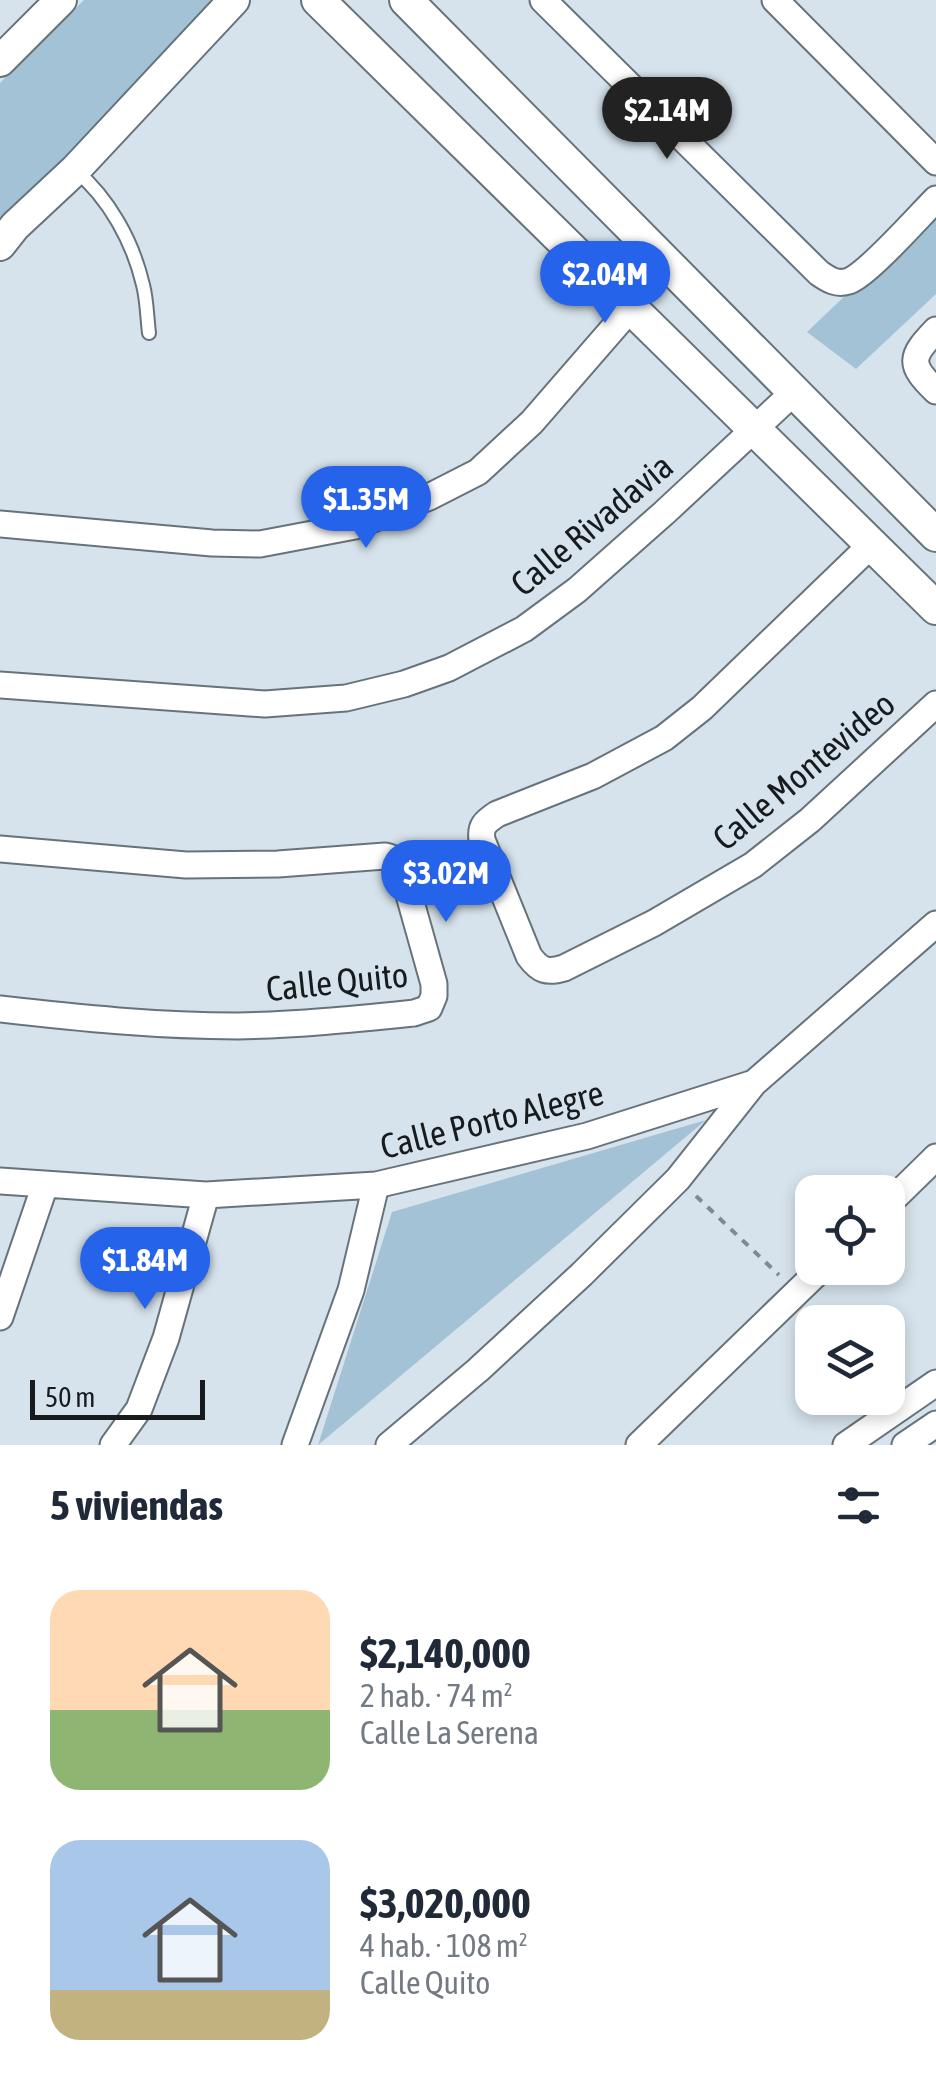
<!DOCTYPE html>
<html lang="es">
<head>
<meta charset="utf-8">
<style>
  :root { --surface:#fff; --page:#f6f6f7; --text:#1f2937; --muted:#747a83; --accent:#2563eb }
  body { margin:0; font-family:"Asap Condensed",sans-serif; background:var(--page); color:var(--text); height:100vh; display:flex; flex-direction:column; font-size:38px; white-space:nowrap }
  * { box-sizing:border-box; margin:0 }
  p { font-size:32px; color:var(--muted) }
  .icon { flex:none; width:55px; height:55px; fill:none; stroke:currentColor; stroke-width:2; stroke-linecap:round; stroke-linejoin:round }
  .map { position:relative; height:1445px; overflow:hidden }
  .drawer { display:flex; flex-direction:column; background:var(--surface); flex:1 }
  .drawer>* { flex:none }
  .controls { position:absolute; left:795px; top:1175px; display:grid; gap:20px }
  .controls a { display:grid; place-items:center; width:110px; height:110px; border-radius:20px; background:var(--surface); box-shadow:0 5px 15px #0003; font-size:50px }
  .scale { position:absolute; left:30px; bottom:25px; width:175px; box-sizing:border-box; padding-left:10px; border:5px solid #171b1e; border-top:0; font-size:28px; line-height:35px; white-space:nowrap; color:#171b1e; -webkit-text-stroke:8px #d6e3ec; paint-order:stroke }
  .price { position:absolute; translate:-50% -85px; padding:0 22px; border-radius:35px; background:var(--accent); color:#fff; font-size:32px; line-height:65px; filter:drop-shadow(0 2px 5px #0008) }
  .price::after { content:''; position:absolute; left:50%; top:60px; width:30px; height:22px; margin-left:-15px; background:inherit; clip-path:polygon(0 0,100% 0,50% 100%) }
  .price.on { background:#222; color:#fff }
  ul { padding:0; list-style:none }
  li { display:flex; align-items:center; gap:30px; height:250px; padding:0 50px }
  li span { display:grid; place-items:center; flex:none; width:280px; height:200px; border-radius:30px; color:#555 }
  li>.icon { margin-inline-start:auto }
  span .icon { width:120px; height:120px; fill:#fffc; stroke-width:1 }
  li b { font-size:42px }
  h2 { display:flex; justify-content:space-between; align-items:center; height:120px; padding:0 50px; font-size:42px }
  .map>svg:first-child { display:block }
  .green { fill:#a3c2d5 }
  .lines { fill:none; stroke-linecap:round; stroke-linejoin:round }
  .service-casing { stroke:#67737a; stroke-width:16 }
  .minor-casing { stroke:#67737a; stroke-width:29 }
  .tertiary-casing { stroke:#67737a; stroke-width:34 }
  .secondary-casing { stroke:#67737a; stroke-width:36 }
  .path { stroke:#808990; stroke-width:4; stroke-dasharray:8 8; stroke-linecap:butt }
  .service { stroke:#fff; stroke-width:12 }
  .minor { stroke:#fff; stroke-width:25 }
  .tertiary { stroke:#fff; stroke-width:30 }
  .secondary { stroke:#fff; stroke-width:32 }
  .labels { text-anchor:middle; stroke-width:9; stroke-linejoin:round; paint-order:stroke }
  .street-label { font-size:35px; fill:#171b1e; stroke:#d6e3ec }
</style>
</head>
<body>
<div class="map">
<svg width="936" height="1445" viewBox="0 0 936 1445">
  <rect width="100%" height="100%" fill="#d6e3ec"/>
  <path class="green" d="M84,0H217L0,226V83Z
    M936,209V294L856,369L807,332Z
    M706,1120L318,1445L392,1212Z"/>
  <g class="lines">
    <defs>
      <path id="service" d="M75,170C109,198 133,242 143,285C147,300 147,317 149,333"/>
      <path id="minor" d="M543,0L819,273C829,280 837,285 849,281C868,274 919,216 936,199
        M775,0L936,162
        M936,330C910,357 908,364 936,391
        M0,524L212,543L260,544L355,526L429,497L478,472L532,422L631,308
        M872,544L702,708L664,738L593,776L497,814C485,822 480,826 482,840L529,956C540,971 547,973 564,968L654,923L753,865L810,820L936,704
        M0,685L265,704L346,698L404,684L449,668L524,629L577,590L664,513L793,393
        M0,849L186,865L278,864L385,856C394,858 398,861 402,870L434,984V996L429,1008L414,1013C355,1019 297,1025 238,1026C158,1026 79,1018 0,1009
        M0,1181L206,1195L376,1185L587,1136L754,1083L936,924
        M888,1204L936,1157
        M0,1317L45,1185
        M113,1445L139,1409L166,1338L206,1195
        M295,1445L351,1290L376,1185
        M389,1445L478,1370L582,1274L678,1179L754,1083
        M639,1445L822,1268
        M846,1445L936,1383
        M905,1445L936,1424"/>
      <path id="tertiary" d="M0,61L61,0
        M0,245L15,226L75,170L234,0"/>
      <path id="secondary" d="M318,0L936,608
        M406,0L936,535"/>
    </defs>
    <use href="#service" class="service-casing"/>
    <use href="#minor" class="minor-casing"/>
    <use href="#tertiary" class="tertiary-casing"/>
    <use href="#secondary" class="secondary-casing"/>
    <path class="path" d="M696,1196L779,1275"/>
    <use href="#service" class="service"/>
    <use href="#minor" class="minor"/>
    <use href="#tertiary" class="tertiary"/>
    <use href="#secondary" class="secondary"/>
  </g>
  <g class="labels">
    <g class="street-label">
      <text transform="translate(592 525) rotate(-40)" y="12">Calle Rivadavia</text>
      <text transform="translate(804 771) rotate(-40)" y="12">Calle Montevideo</text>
      <text transform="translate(337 982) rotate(-6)" y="12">Calle Quito</text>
      <text transform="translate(492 1120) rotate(-14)" y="12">Calle Porto Alegre</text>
    </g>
  </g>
</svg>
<div class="controls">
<a><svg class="icon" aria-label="locate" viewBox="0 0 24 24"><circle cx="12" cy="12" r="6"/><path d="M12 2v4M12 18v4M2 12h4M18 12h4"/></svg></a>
<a><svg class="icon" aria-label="layers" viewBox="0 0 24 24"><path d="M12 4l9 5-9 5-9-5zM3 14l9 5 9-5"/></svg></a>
</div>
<div class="scale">50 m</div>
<b class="price on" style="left:667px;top:162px">$2.14M</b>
<b class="price" style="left:605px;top:326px">$2.04M</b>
<b class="price" style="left:366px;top:551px">$1.35M</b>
<b class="price" style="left:446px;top:925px">$3.02M</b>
<b class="price" style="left:145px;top:1312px">$1.84M</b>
</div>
<section class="drawer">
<h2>5 viviendas<svg class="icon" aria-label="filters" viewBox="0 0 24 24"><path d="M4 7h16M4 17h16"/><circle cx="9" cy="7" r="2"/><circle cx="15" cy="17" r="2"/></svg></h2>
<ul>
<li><span style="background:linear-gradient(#ffd9b3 60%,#8fb573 0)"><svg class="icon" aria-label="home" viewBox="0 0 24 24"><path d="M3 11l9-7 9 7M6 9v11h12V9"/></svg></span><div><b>$2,140,000</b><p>2 hab. · 74 m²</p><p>Calle La Serena</p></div></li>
<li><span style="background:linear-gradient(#a9c7e8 75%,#c2b280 0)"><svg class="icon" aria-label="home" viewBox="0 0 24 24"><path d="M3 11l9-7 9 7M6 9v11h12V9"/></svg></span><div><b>$3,020,000</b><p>4 hab. · 108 m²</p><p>Calle Quito</p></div></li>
</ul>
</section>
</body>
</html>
